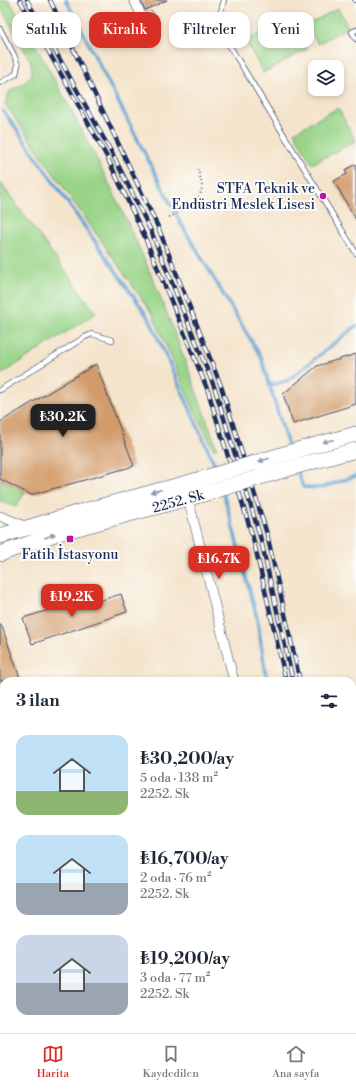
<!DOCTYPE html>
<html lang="tr">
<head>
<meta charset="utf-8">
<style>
  :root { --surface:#fff; --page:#f2f2f3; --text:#1f2937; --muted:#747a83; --line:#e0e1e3; --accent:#d93025 }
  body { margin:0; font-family:"Libre Bodoni",serif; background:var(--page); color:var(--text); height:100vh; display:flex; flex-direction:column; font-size:15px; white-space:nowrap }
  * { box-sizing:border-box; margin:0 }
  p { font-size:13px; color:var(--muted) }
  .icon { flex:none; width:22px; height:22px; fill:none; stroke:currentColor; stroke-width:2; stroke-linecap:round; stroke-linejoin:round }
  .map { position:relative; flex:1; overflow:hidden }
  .panel { position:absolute; left:0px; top:677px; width:356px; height:356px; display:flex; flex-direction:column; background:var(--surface); border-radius:12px 12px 0 0; box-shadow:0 2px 6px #0003 }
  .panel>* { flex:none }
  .top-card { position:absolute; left:12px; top:12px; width:332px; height:36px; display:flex; gap:8px }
  .buttons { position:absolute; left:308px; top:60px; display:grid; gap:8px }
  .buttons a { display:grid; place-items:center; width:36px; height:36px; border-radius:8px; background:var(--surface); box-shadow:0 2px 6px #0003; font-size:20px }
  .price { position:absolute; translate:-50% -34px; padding:0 9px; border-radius:8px; background:var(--accent); color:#fff; font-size:13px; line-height:26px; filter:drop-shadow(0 1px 2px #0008) }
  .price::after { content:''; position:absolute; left:50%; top:24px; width:12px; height:9px; margin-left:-6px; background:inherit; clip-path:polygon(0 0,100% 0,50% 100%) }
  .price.selected { background:#222; color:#fff }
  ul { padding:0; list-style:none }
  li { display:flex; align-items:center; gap:12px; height:100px; padding:0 16px }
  li span { display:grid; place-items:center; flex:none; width:112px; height:80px; border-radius:12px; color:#555 }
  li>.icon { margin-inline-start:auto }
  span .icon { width:48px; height:48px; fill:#fffc; stroke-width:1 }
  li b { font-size:17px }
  h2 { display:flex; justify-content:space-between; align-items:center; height:48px; padding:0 16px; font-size:17px }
  .pill { padding:0 14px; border-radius:12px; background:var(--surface); box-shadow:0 2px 6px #0003; font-size:14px; line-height:36px }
  .pill.selected { background:var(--accent); color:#fff }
  .dock { display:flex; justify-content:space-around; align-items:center; height:56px; border-top:1px solid var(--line); background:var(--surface); font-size:11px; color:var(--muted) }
  .dock a { display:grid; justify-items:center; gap:2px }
  .dock .selected { color:var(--accent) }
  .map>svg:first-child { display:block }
  .green { fill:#99d488; stroke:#5a8273 }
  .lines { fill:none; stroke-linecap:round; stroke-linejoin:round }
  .stream { stroke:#5da2d3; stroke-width:3.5 }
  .building { fill:#d19b6b }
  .service-casing { stroke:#3c4a6e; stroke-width:6 }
  .minor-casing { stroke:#3c4a6e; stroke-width:10 }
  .primary-casing { stroke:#3c4a6e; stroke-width:16 }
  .path { stroke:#3c4a6e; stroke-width:2; stroke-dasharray:1 3; stroke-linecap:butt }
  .service { stroke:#fff; stroke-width:4.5 }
  .minor { stroke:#fff; stroke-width:9 }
  .primary { stroke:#fff; stroke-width:15 }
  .rail-casing { stroke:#1b2f5e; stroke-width:4.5 }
  .rail { stroke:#fdfcf7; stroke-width:3; stroke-dasharray:9; stroke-linecap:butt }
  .primary-bridge-casing { stroke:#3c4a6e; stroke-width:16; stroke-linecap:butt }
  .primary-bridge { stroke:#fff; stroke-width:15 }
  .oneway { fill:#8d97ae }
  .poi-dot { fill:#b5179e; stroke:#fdfcf7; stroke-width:1.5 }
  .labels { text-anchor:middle; stroke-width:4; stroke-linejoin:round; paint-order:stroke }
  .poi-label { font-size:14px; fill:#1b2f5e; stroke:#fdfcf7; text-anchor:end }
  .street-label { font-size:14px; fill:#1b2f5e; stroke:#fdfcf7 }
</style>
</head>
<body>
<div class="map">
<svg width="356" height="1033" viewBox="0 0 356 1033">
  <rect width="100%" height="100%" fill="#fdfcf7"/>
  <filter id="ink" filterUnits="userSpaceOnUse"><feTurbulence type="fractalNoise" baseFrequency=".025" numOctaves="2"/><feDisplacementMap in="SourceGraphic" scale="8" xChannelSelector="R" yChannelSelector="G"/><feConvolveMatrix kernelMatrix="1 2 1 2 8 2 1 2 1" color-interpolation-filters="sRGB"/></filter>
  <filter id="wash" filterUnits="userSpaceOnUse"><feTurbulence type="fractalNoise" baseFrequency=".012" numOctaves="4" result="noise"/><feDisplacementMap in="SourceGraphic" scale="16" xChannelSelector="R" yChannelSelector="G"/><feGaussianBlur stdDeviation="0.9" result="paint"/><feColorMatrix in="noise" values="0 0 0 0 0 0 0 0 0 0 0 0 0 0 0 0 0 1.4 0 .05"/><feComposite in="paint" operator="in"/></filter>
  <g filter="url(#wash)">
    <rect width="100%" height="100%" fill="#f4e4cc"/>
    <path class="green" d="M0,0H9C55,78 98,157 135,239C167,307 191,378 217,448L214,450L193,408L153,315L5,104L10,91L24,83L32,75L31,62L0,6Z
      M338,8L348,27L318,44L307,25Z
      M289,17L307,49L263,73L246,41Z
      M338,108L356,141L312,164L294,132Z
      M0,182L96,313L0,375Z
      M0,479L25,492L16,507L0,501Z"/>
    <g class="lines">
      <path class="stream" d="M66,0L180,222L261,357L289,449
        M3,111L8,117L150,320L217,470
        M270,385L287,381L356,326
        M297,470L303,487L320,488L356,476
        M223,491L257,618L267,681
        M56,1033L60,1029"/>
    </g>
    <g id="blocks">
      <path class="building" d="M141,0H167L145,10Z
        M356,164V220L334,181L347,174L345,170Z
        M356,354V404L293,424L283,394L317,366Z
        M96,364L134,466L31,495L0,479V422Z
        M121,594L127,612L32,644L23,618L68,604L70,610Z
        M0,624H1L21,681H0Z"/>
    </g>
  </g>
  <g filter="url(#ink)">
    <use href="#blocks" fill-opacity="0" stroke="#3c4a6e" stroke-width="1"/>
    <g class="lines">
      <defs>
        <path id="service" d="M224,0C220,14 218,21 223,35L356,253
          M355,0H356
          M0,29L14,55L18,65L16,74L0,83
          M356,30L352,32L356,39
          M0,390L85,337L92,334L112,340
          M0,1001L4,998"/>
        <path id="minor" d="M134,0L143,19L150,16
          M187,494L234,681
          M0,516L27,527
          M307,1029V1033"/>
        <path id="primary" d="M301,449L356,434
          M304,464L356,450
          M0,536L80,512L194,481
          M0,554L55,534L200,495"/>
      </defs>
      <use href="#service" class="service-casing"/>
      <use href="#minor" class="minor-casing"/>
      <use href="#primary" class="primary-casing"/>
      <path class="path" d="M169,217C182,211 200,204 202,187C202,182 199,174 197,168"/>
      <use href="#service" class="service"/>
      <use href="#minor" class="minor"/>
      <use href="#primary" class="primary"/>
      <defs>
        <path id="rail" d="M20,0L107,157L144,235L208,391L253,538L286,681
          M27,0L113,155L151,231L215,389L260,536L293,681
          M50,0L158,227L221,386L267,534L300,681
          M320,1029V1033
          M327,1029V1033
          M334,1029V1033"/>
      </defs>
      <use href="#rail" class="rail-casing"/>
      <use href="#rail" class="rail"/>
      <defs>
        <path id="primary-bridge" d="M194,481L301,449
          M200,495L304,464"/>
      </defs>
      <use href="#primary-bridge" class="primary-bridge-casing"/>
      <use href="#primary-bridge" class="primary-bridge"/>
    </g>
    <defs><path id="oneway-solid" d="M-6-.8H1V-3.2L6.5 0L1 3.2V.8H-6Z"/></defs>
    <g class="oneway">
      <use href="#oneway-solid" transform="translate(328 441) rotate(165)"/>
      <use href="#oneway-solid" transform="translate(264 460) rotate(163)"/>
      <use href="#oneway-solid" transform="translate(156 491) rotate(165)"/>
      <use href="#oneway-solid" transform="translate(50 536) rotate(-20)"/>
    </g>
  </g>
  <g class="poi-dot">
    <circle cx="323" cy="196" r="4"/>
    <rect x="66" y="535" width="8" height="8" rx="2"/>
  </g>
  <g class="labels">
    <g class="poi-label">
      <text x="315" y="193">STFA Teknik ve<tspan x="315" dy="16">Endüstri Meslek Lisesi</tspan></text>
      <text x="70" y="559" text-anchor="middle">Fatih İstasyonu</text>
    </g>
    <g class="street-label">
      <text transform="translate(178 501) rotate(-15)" y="5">2252. Sk</text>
    </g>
  </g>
</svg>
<div class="buttons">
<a><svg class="icon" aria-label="layers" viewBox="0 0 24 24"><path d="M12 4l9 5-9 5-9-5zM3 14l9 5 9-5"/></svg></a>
</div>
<b class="price selected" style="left:63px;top:438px">₺30.2K</b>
<b class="price" style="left:219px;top:580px">₺16.7K</b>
<b class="price" style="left:72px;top:618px">₺19.2K</b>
<div class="top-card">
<a class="pill">Satılık</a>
<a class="pill selected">Kiralık</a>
<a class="pill">Filtreler</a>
<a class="pill">Yeni</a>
</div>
<section class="panel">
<h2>3 ilan<svg class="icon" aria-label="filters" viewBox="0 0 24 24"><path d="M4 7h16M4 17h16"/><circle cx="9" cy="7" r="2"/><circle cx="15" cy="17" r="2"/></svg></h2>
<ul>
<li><span style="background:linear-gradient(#bfe0f5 70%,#8fb573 0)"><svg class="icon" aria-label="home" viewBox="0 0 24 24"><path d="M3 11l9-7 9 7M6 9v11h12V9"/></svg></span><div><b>₺30,200/ay</b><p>5 oda · 138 m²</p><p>2252. Sk</p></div></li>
<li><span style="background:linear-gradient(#bfe0f5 60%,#9aa5b1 0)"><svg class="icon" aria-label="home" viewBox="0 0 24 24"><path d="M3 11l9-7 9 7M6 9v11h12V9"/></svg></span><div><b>₺16,700/ay</b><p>2 oda · 76 m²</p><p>2252. Sk</p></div></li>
<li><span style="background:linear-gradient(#c9d6e8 60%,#9aa5b1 0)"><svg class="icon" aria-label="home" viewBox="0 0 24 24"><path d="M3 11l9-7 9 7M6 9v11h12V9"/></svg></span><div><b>₺19,200/ay</b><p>3 oda · 77 m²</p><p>2252. Sk</p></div></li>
</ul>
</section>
</div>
<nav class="dock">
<a class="selected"><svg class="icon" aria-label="map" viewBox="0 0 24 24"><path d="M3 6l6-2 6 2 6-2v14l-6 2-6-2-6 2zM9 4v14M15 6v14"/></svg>Harita</a>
<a><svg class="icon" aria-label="saved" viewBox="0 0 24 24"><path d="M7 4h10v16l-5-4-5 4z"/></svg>Kaydedilen</a>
<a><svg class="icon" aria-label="home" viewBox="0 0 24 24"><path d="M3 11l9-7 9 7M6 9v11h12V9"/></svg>Ana sayfa</a>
</nav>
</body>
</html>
